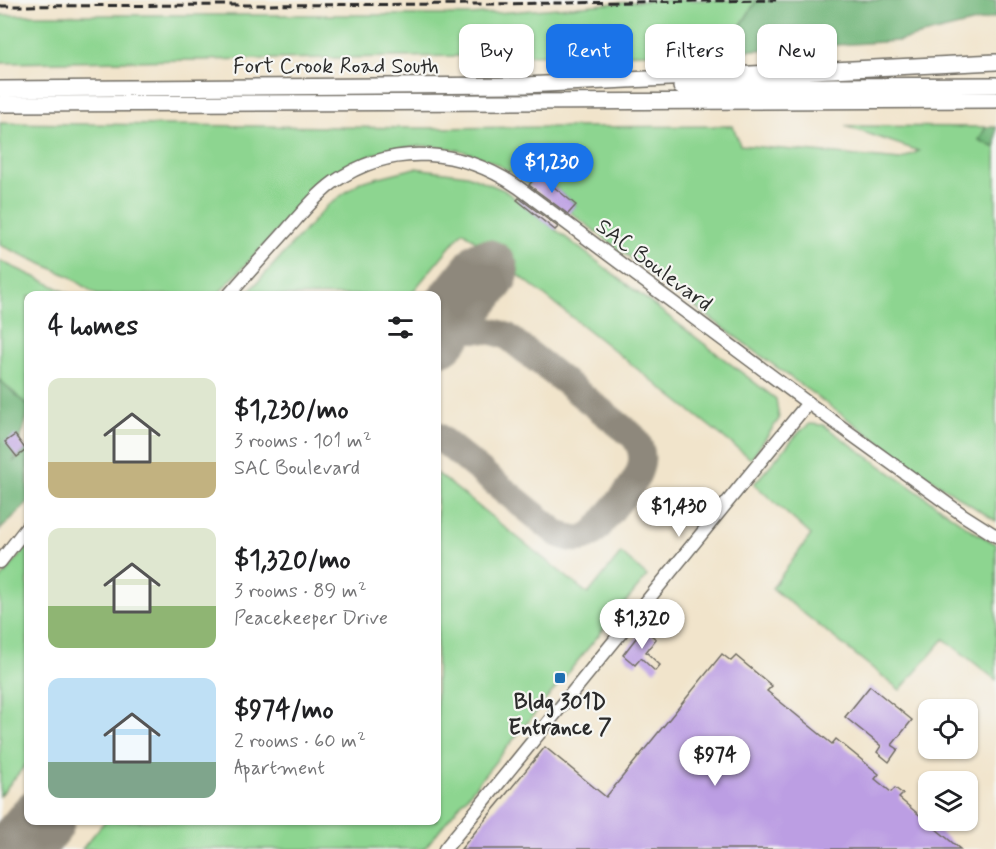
<!DOCTYPE html>
<html lang="en">
<head>
<meta charset="utf-8">
<style>
  :root { --surface:#fff; --page:#f6f6f6; --text:#202124; --muted:#757577; --accent:#1a73e8 }
  body { margin:0; font-family:Mynerve,sans-serif; background:var(--page); color:var(--text); height:100vh; display:flex; flex-direction:column; font-size:22px; white-space:nowrap }
  * { box-sizing:border-box; margin:0 }
  p { font-size:20px; color:var(--muted) }
  .icon { flex:none; width:33px; height:33px; fill:none; stroke:currentColor; stroke-width:2; stroke-linecap:round; stroke-linejoin:round }
  .map { position:relative; flex:1; overflow:hidden }
  .panel { position:absolute; left:24px; top:291px; width:417px; height:534px; display:flex; flex-direction:column; background:var(--surface); border-radius:12px; box-shadow:0 2px 4px #0004 }
  .panel>* { flex:none }
  .guide { position:absolute; left:459px; top:24px; width:447px; height:54px; display:flex; gap:12px }
  .fabs { position:absolute; left:918px; top:699px; display:grid; gap:12px }
  .fabs a { display:grid; place-items:center; width:60px; height:60px; border-radius:12px; background:var(--surface); box-shadow:0 2px 4px #0004; font-size:30px }
  .price { position:absolute; translate:-50% -51px; padding:0 14px; border-radius:21px; background:#fff; color:#222; font-size:20px; line-height:39px; filter:drop-shadow(0 2px 3px #0008) }
  .price::after { content:''; position:absolute; left:50%; top:36px; width:18px; height:14px; margin-left:-9px; background:inherit; clip-path:polygon(0 0,100% 0,50% 100%) }
  .price.active { background:var(--accent); color:#fff }
  ul { padding:0; list-style:none }
  li { display:flex; align-items:center; gap:18px; height:150px; padding:0 24px }
  li span { display:grid; place-items:center; flex:none; width:168px; height:120px; border-radius:12px; color:#555 }
  li>.icon { margin-inline-start:auto }
  span .icon { width:72px; height:72px; fill:#fffc; stroke-width:1 }
  li b { font-size:26px }
  h2 { display:flex; justify-content:space-between; align-items:center; height:72px; padding:0 24px; font-size:26px }
  .pill { padding:0 21px; border-radius:12px; background:var(--surface); box-shadow:0 2px 4px #0004; font-size:21px; line-height:54px }
  .pill.active { background:var(--accent); color:#fff }
  .map>svg:first-child { display:block }
  .green { fill:#8dd590; stroke:#5c805e; stroke-width:1.5 }
  .forest { fill:#72b67a; stroke:#4e7052; stroke-width:1.5 }
  .lines { fill:none; stroke-linecap:round; stroke-linejoin:round }
  .taxiway { stroke:#8e887b; stroke-width:27 }
  .runway { stroke:#8e887b; stroke-width:66 }
  .building { fill:#bc9ee3 }
  .minor-casing { stroke:#706c63; stroke-width:15 }
  .major-casing { stroke:#706c63; stroke-width:18 }
  .minor { stroke:#fff; stroke-width:12 }
  .major { stroke:#fff; stroke-width:15 }
  .rail { stroke:#2b2b2b; stroke-width:3; stroke-dasharray:9 4.5; stroke-linecap:butt }
  .poi-dot { fill:#1f6fb2; stroke:#f6f6f2; stroke-width:2 }
  .labels { text-anchor:middle; stroke-width:4.5; stroke-linejoin:round; paint-order:stroke }
  .street-label { font-size:22px; fill:#2b2b2b; stroke:#f6f6f2 }
  .poi-label { font-size:22px; font-weight:bold; fill:#2b2b2b; stroke:#f6f6f2 }
</style>
</head>
<body>
<div class="map">
<svg width="996" height="849" viewBox="0 0 996 849">
  <rect width="100%" height="100%" fill="#f6f6f2"/>
  <filter id="ink" filterUnits="userSpaceOnUse"><feTurbulence type="fractalNoise" baseFrequency=".0167" numOctaves="2"/><feDisplacementMap in="SourceGraphic" scale="12" xChannelSelector="R" yChannelSelector="G"/><feConvolveMatrix kernelMatrix="1 2 1 2 8 2 1 2 1" color-interpolation-filters="sRGB"/></filter>
  <filter id="wash" filterUnits="userSpaceOnUse"><feTurbulence type="fractalNoise" baseFrequency=".008" numOctaves="4" result="noise"/><feDisplacementMap in="SourceGraphic" scale="24" xChannelSelector="R" yChannelSelector="G"/><feGaussianBlur stdDeviation="1.35" result="paint"/><feColorMatrix in="noise" values="0 0 0 0 0 0 0 0 0 0 0 0 0 0 0 0 0 1.4 0 .05"/><feComposite in="paint" operator="in"/></filter>
  <g filter="url(#wash)">
    <rect width="100%" height="100%" fill="#f1e4cb"/>
    <path class="green" d="M655,0H757L724,52L0,63V15H472Z
      M0,123L416,128L733,126L740,145L900,160L919,151L845,126L986,127L979,140L996,148V521C939,486 885,446 831,407C743,343 656,278 570,212L576,205L538,175L529,185C466,136 395,133 328,177L217,295H97L69,276L0,245Z
      M415,168L467,175L504,190L776,399L779,419L751,459L463,231L410,295L245,296L327,206L360,182Z
      M0,261L46,282L71,295L28,296V406L0,380Z
      M810,424L823,425L973,531L996,544V680L944,639L900,690L772,588L811,535L754,484L800,431Z
      M437,473L588,594L621,553L647,576L424,849H82L105,821L436,820Z
      M28,545V762L0,796V580Z"/>
    <path class="forest" d="M757,0H996V17L898,41L724,52Z
      M986,127H996V148L979,140Z
      M0,380L28,406V414L14,461L28,448V502L0,530Z"/>
    <g class="lines">
      <path class="taxiway" d="M436,342C459,327 482,326 507,336L633,436C656,463 629,489 612,510C605,518 599,530 590,535C580,542 568,538 558,534L436,435"/>
      <path class="runway" d="M436,334L486,272
        M18,849L42,820"/>
    </g>
    <g id="blocks">
      <path class="building" d="M538,174L576,205L568,214L529,185Z
        M519,198L558,227L555,230L517,200Z
        M15,435L26,450L17,457L5,442Z
        M643,629L656,639L646,652L660,665L655,671L641,658L635,665L623,655Z
        M722,654L731,661L736,656L772,686L767,691L832,744L836,739L879,774L875,779L891,792L895,788L903,794L899,798L960,849H461L545,747L606,797Z
        M870,686L912,720L892,745L898,749L889,762L877,752L881,746L845,717Z"/>
    </g>
  </g>
  <g filter="url(#ink)">
    <use href="#blocks" fill-opacity="0" stroke="#706c63" stroke-width="1.5"/>
    <g class="lines">
      <defs>
        <path id="minor" d="M228,296C247,274 267,252 286,231C301,214 316,195 334,182C393,141 462,149 518,187L808,403L963,515L996,536
          M0,562L28,526
          M445,849L808,403"/>
        <path id="major" d="M681,87L996,85
          M0,89L525,85L996,62
          M0,104L996,100"/>
      </defs>
      <use href="#minor" class="minor-casing"/>
      <use href="#major" class="major-casing"/>
      <use href="#minor" class="minor"/>
      <use href="#major" class="major"/>
      <path class="rail" d="M0,6L490,4L776,0"/>
    </g>
  </g>
  <rect class="poi-dot" x="554" y="672" width="12" height="12" rx="3"/>
  <g class="labels">
    <g class="street-label">
      <text x="336" y="73">Fort Crook Road South</text>
      <text transform="translate(655 264) rotate(37)" y="8">SAC Boulevard</text>
    </g>
    <g class="poi-label">
      <text x="560" y="709">Bldg 301D<tspan x="560" dy="25">Entrance 7</tspan></text>
    </g>
  </g>
</svg>
<div class="fabs">
<a><svg class="icon" aria-label="locate" viewBox="0 0 24 24"><circle cx="12" cy="12" r="6"/><path d="M12 2v4M12 18v4M2 12h4M18 12h4"/></svg></a>
<a><svg class="icon" aria-label="layers" viewBox="0 0 24 24"><path d="M12 4l9 5-9 5-9-5zM3 14l9 5 9-5"/></svg></a>
</div>
<b class="price active" style="left:552px;top:194px">$1,230</b>
<b class="price" style="left:679px;top:538px">$1,430</b>
<b class="price" style="left:642px;top:650px">$1,320</b>
<b class="price" style="left:715px;top:787px">$974</b>
<div class="guide">
<a class="pill">Buy</a>
<a class="pill active">Rent</a>
<a class="pill">Filters</a>
<a class="pill">New</a>
</div>
<section class="panel">
<h2>4 homes<svg class="icon" aria-label="filters" viewBox="0 0 24 24"><path d="M4 7h16M4 17h16"/><circle cx="9" cy="7" r="2"/><circle cx="15" cy="17" r="2"/></svg></h2>
<ul>
<li><span style="background:linear-gradient(#dfe7d0 70%,#c2b280 0)"><svg class="icon" aria-label="home" viewBox="0 0 24 24"><path d="M3 11l9-7 9 7M6 9v11h12V9"/></svg></span><div><b>$1,230/mo</b><p>3 rooms · 101 m²</p><p>SAC Boulevard</p></div></li>
<li><span style="background:linear-gradient(#dfe7d0 65%,#8fb573 0)"><svg class="icon" aria-label="home" viewBox="0 0 24 24"><path d="M3 11l9-7 9 7M6 9v11h12V9"/></svg></span><div><b>$1,320/mo</b><p>3 rooms · 89 m²</p><p>Peacekeeper Drive</p></div></li>
<li><span style="background:linear-gradient(#bfe0f5 70%,#7fa58c 0)"><svg class="icon" aria-label="home" viewBox="0 0 24 24"><path d="M3 11l9-7 9 7M6 9v11h12V9"/></svg></span><div><b>$974/mo</b><p>2 rooms · 60 m²</p><p>Apartment</p></div></li>
</ul>
</section>
</div>
</body>
</html>
